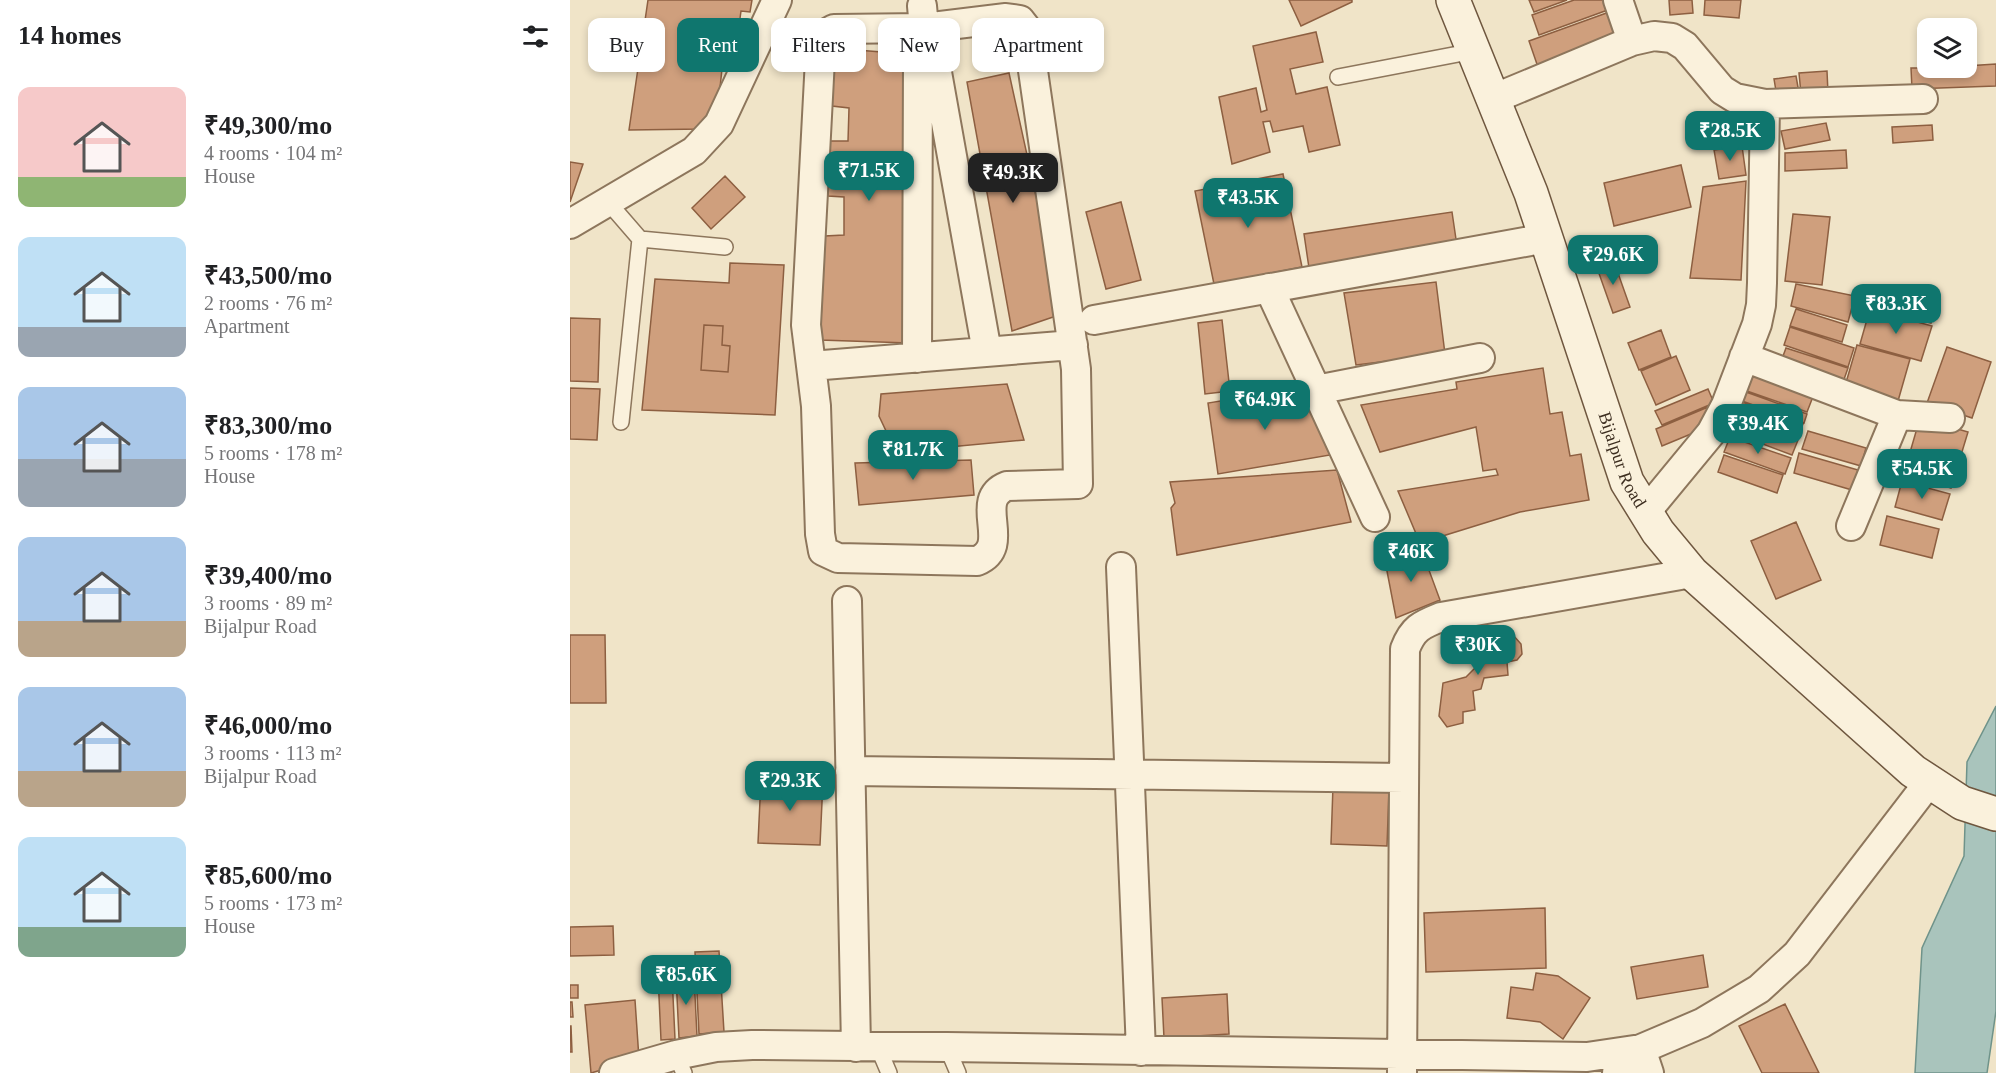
<!DOCTYPE html>
<html lang="en">
<head>
<meta charset="utf-8">
<style>
  :root { --surface:#fff; --page:#f6f6f6; --text:#202124; --muted:#757577; --accent:#0f766e }
  body { margin:0; font-family:Georgia,serif; background:var(--page); color:var(--text); height:100vh; display:flex; flex-direction:column; font-size:22px; white-space:nowrap }
  * { box-sizing:border-box; margin:0 }
  p { font-size:20px; color:var(--muted) }
  .icon { flex:none; width:33px; height:33px; fill:none; stroke:currentColor; stroke-width:2; stroke-linecap:round; stroke-linejoin:round }
  .map { position:relative; flex:1; overflow:hidden }
  .panel { display:flex; flex-direction:column; background:var(--surface); width:570px }
  .panel>* { flex:none }
  .guide { position:absolute; left:18px; top:18px; width:570px; height:54px; display:flex; gap:12px }
  .buttons { position:absolute; left:1347px; top:18px; display:grid; gap:12px }
  .buttons a { display:grid; place-items:center; width:60px; height:60px; border-radius:12px; background:var(--surface); box-shadow:0 3px 9px #0003; font-size:30px }
  .price { position:absolute; translate:-50% -51px; padding:0 14px; border-radius:12px; background:var(--accent); color:#fff; font-size:20px; line-height:39px; filter:drop-shadow(0 2px 3px #0008) }
  .price::after { content:''; position:absolute; left:50%; top:36px; width:18px; height:14px; margin-left:-9px; background:inherit; clip-path:polygon(0 0,100% 0,50% 100%) }
  .price.active { background:#222; color:#fff }
  ul { padding:0; list-style:none }
  li { display:flex; align-items:center; gap:18px; height:150px; padding:0 18px }
  li span { display:grid; place-items:center; flex:none; width:168px; height:120px; border-radius:12px; color:#555 }
  li>.icon { margin-inline-start:auto }
  span .icon { width:72px; height:72px; fill:#fffc; stroke-width:1 }
  li b { font-size:26px }
  h2 { display:flex; justify-content:space-between; align-items:center; height:72px; padding:0 18px; font-size:26px }
  .tag { padding:0 21px; border-radius:12px; background:var(--surface); box-shadow:0 3px 9px #0003; font-size:21px; line-height:54px }
  .tag.active { background:var(--accent); color:#fff }
  main { display:flex; flex:1; min-height:0 }
  .map>svg:first-child { display:block }
  .water { fill:#a9c4bc; stroke:#6f938a; stroke-width:1.5 }
  .building { fill:#cf9f7d; stroke:#8d5f41; stroke-width:1.5 }
  .lines { fill:none; stroke-linecap:round; stroke-linejoin:round }
  .service-casing { stroke:#8d765c; stroke-width:18 }
  .minor-casing { stroke:#8d765c; stroke-width:32 }
  .secondary-casing { stroke:#6f573f; stroke-width:36 }
  .service { stroke:#faf1dc; stroke-width:15 }
  .minor { stroke:#faf1dc; stroke-width:28 }
  .secondary { stroke:#faf1dc; stroke-width:33 }
  .labels { text-anchor:middle; stroke-width:4.5; stroke-linejoin:round; paint-order:stroke }
  .street-label { font-size:18px; fill:#3d2e20; stroke:#f7eed8 }
</style>
</head>
<body>
<main>
<section class="panel">
<h2>14 homes<svg class="icon" aria-label="filters" viewBox="0 0 24 24"><path d="M4 7h16M4 17h16"/><circle cx="9" cy="7" r="2"/><circle cx="15" cy="17" r="2"/></svg></h2>
<ul>
<li><span style="background:linear-gradient(#f6c9c9 75%,#8fb573 0)"><svg class="icon" aria-label="home" viewBox="0 0 24 24"><path d="M3 11l9-7 9 7M6 9v11h12V9"/></svg></span><div><b>₹49,300/mo</b><p>4 rooms · 104 m²</p><p>House</p></div></li>
<li><span style="background:linear-gradient(#bfe0f5 75%,#9aa5b1 0)"><svg class="icon" aria-label="home" viewBox="0 0 24 24"><path d="M3 11l9-7 9 7M6 9v11h12V9"/></svg></span><div><b>₹43,500/mo</b><p>2 rooms · 76 m²</p><p>Apartment</p></div></li>
<li><span style="background:linear-gradient(#a9c7e8 60%,#9aa5b1 0)"><svg class="icon" aria-label="home" viewBox="0 0 24 24"><path d="M3 11l9-7 9 7M6 9v11h12V9"/></svg></span><div><b>₹83,300/mo</b><p>5 rooms · 178 m²</p><p>House</p></div></li>
<li><span style="background:linear-gradient(#a9c7e8 70%,#b9a48a 0)"><svg class="icon" aria-label="home" viewBox="0 0 24 24"><path d="M3 11l9-7 9 7M6 9v11h12V9"/></svg></span><div><b>₹39,400/mo</b><p>3 rooms · 89 m²</p><p>Bijalpur Road</p></div></li>
<li><span style="background:linear-gradient(#a9c7e8 70%,#b9a48a 0)"><svg class="icon" aria-label="home" viewBox="0 0 24 24"><path d="M3 11l9-7 9 7M6 9v11h12V9"/></svg></span><div><b>₹46,000/mo</b><p>3 rooms · 113 m²</p><p>Bijalpur Road</p></div></li>
<li><span style="background:linear-gradient(#bfe0f5 75%,#7fa58c 0)"><svg class="icon" aria-label="home" viewBox="0 0 24 24"><path d="M3 11l9-7 9 7M6 9v11h12V9"/></svg></span><div><b>₹85,600/mo</b><p>5 rooms · 173 m²</p><p>House</p></div></li>
</ul>
</section>
<div class="map">
<svg width="1426" height="1073" viewBox="0 0 1426 1073">
  <rect width="100%" height="100%" fill="#f0e4c8"/>
  <path class="water" d="M1426,706V1011L1417,1073H1345L1352,948L1394,856L1397,762Z"/>
  <path class="building" d="M78,0H182L180,12L171,11L164,62L153,60L148,106L133,129L59,130Z
    M719,0H782V2L731,26Z
    M959,0H997L964,12Z
    M1004,0H1044L1046,7L969,35L962,15Z
    M1099,0H1122L1123,13L1100,15Z
    M1135,0H1171L1169,18L1134,15Z
    M1042,11L1053,39L969,70L959,41Z
    M746,32L753,62L720,69L726,94L757,87L770,145L739,152L733,126L703,132L700,121L693,122L700,152L662,164L649,97L686,88L691,112L697,110L683,46Z
    M261,48L337,54L339,343L250,340L255,236L274,235V197L258,196L260,141H278L279,108L262,106Z
    M1426,64V86L1342,89L1341,68H1396V66Z
    M1257,71L1258,93L1231,94L1229,73Z
    M439,73L492,314L442,331L397,82Z
    M1226,76L1229,93L1207,97L1204,79Z
    M1256,123L1260,140L1215,149L1211,131Z
    M1362,125L1363,140L1323,143L1322,127Z
    M1172,146L1176,175L1149,179L1144,150Z
    M1276,150L1277,168L1215,171V153Z
    M0,162L13,164L0,202Z
    M1111,165L1121,207L1044,226L1034,183Z
    M713,174L732,267L644,284L625,191Z
    M155,176L175,197L141,229L122,208Z
    M1176,181L1171,280L1120,278L1133,187Z
    M551,202L571,280L536,289L516,212Z
    M882,212L887,246L739,268L734,234Z
    M1223,214L1260,217L1252,285L1215,281Z
    M1043,259L1060,307L1043,313L1026,265Z
    M160,263L214,265L205,415L72,410L85,279L159,283Z
    M866,282L875,354L786,365L774,293Z
    M1226,284L1285,296L1278,322L1221,306Z
    M1306,293L1365,309L1361,323L1302,308Z
    M1226,309L1277,325L1272,342L1220,326Z
    M1300,309L1362,326L1351,361L1290,344Z
    M0,318L30,319L28,382L0,381Z
    M652,320L660,391L635,394L628,323Z
    M134,325L153,326L152,345L160,346L158,372L131,370Z
    M1220,327L1284,348L1278,367L1214,345Z
    M1091,330L1101,357L1069,370L1058,343Z
    M1287,345L1340,359L1328,401L1275,386Z
    M1377,347L1421,362L1402,418L1357,403Z
    M1216,348L1278,368L1272,385L1209,367Z
    M1106,356L1120,390L1086,405L1071,371Z
    M973,368L980,414L992,412L1000,456L1011,454L1019,500L950,512L850,543L828,491L928,475L926,469L913,471L906,427L810,452L791,405L887,389L886,382Z
    M1181,371L1244,394L1237,412L1174,390Z
    M437,384L454,440L326,452L309,416L311,394Z
    M735,387L760,455L648,474L638,403Z
    M0,388L30,389L27,440L0,439Z
    M1138,389L1144,403L1092,425L1085,411Z
    M1176,392L1237,414L1234,423L1172,401Z
    M1172,402L1233,424L1229,433L1169,411Z
    M1138,407L1145,424L1092,446L1086,429Z
    M1169,412L1230,435L1222,455L1161,432Z
    M1350,418L1398,432L1381,488L1334,473Z
    M1238,431L1296,448L1291,466L1232,449Z
    M1160,437L1221,458L1215,474L1154,452Z
    M1229,453L1288,470L1282,490L1224,473Z
    M1154,455L1213,475L1207,493L1148,472Z
    M401,460L404,495L289,505L285,463Z
    M767,470L781,522L607,555L601,508L605,503L600,482Z
    M1332,481L1380,494L1372,520L1325,507Z
    M1317,516L1369,529L1362,558L1310,545Z
    M1226,522L1251,580L1206,599L1181,541Z
    M841,546L843,557L853,554L870,600L826,618L816,566L828,562L823,552Z
    M0,635H35L36,703H0Z
    M943,635L951,644L952,654L947,660L937,662L938,675L914,678L911,689L903,691L905,710L893,712V723L877,727L869,716L873,683L896,677L905,668L908,636Z
    M191,779L253,781L250,845L188,843Z
    M763,786L819,789L817,846L761,844Z
    M975,908L976,968L856,972L854,913Z
    M43,926L44,955L0,956V927Z
    M149,951L154,1032L129,1034L125,952Z
    M1133,955L1138,987L1067,999L1061,967Z
    M966,973L988,976L1020,998L993,1039L970,1022L937,1018L941,987L963,990Z
    M88,975H102L105,1039L91,1040Z
    M124,975L127,1036L109,1038L106,976Z
    M0,985H8V998H0Z
    M657,994L659,1034L594,1038L592,998Z
    M65,1000L69,1059L21,1073L15,1005Z
    M0,1002H2L3,1017H0Z
    M1215,1004L1249,1073H1192L1169,1026Z
    M0,1026H1L2,1052H0Z"/>
  <g class="lines">
    <defs>
      <path id="service" d="M768,77L904,51
        M38,202L70,239L51,422
        M70,239L155,247
        M308,1047L319,1073
        M377,1047L388,1073
        M106,1055L114,1073"/>
      <path id="minor" d="M1048,0L1062,41
        M352,6L354,28L436,18L450,20L457,29L506,369L508,484L437,486C401,500 444,546 407,561L268,558L253,551L250,534L246,406L236,325L251,40L255,34L264,29L354,28
        M354,28L365,61L417,352
        M923,99L1062,41L1084,36L1102,38L1115,46L1152,90L1165,98L1195,104L1353,99
        M0,224L124,151L149,124L207,0
        M699,288L805,517
        M524,320L977,238
        M1174,357L1327,415L1380,418
        M347,358L348,60L352,42
        M241,366L503,345
        M746,390L910,358
        M1075,513L1141,433L1156,405L1187,324L1191,305L1192,283L1195,104
        M1281,526L1327,415
        M551,567L571,1051
        M277,601L286,1047
        M280,771L834,778
        M44,1073L106,1055L146,1047L182,1045L377,1047L1017,1057L1071,1049L1132,1023L1189,989L1227,954L1359,782
        M832,1073L835,649C843,628 851,625 871,617L1122,573
        M1047,1073L1071,1049L1079,1073"/>
      <g id="secondary">
        <path id="s1" d="M883,0L961,193L1057,482L1088,532L1122,573L1343,771L1392,803L1426,814"/>
      </g>
    </defs>
    <use href="#service" class="service-casing"/>
    <use href="#minor" class="minor-casing"/>
    <use href="#secondary" class="secondary-casing"/>
    <use href="#service" class="service"/>
    <use href="#minor" class="minor"/>
    <use href="#secondary" class="secondary"/>
  </g>
  <g class="labels">
    <g class="street-label">
      <text dy="6" stroke="none"><textPath href="#s1" startOffset="490">Bijalpur Road</textPath></text>
    </g>
  </g>
</svg>
<div class="buttons">
<a><svg class="icon" aria-label="layers" viewBox="0 0 24 24"><path d="M12 4l9 5-9 5-9-5zM3 14l9 5 9-5"/></svg></a>
</div>
<b class="price" style="left:1160px;top:162px">₹28.5K</b>
<b class="price" style="left:299px;top:202px">₹71.5K</b>
<b class="price active" style="left:443px;top:204px">₹49.3K</b>
<b class="price" style="left:678px;top:229px">₹43.5K</b>
<b class="price" style="left:1043px;top:286px">₹29.6K</b>
<b class="price" style="left:1326px;top:335px">₹83.3K</b>
<b class="price" style="left:695px;top:431px">₹64.9K</b>
<b class="price" style="left:1188px;top:455px">₹39.4K</b>
<b class="price" style="left:343px;top:481px">₹81.7K</b>
<b class="price" style="left:1352px;top:500px">₹54.5K</b>
<b class="price" style="left:841px;top:583px">₹46K</b>
<b class="price" style="left:908px;top:676px">₹30K</b>
<b class="price" style="left:220px;top:812px">₹29.3K</b>
<b class="price" style="left:116px;top:1006px">₹85.6K</b>
<div class="guide">
<a class="tag">Buy</a>
<a class="tag active">Rent</a>
<a class="tag">Filters</a>
<a class="tag">New</a>
<a class="tag">Apartment</a>
</div>
</div>
</main>
</body>
</html>
